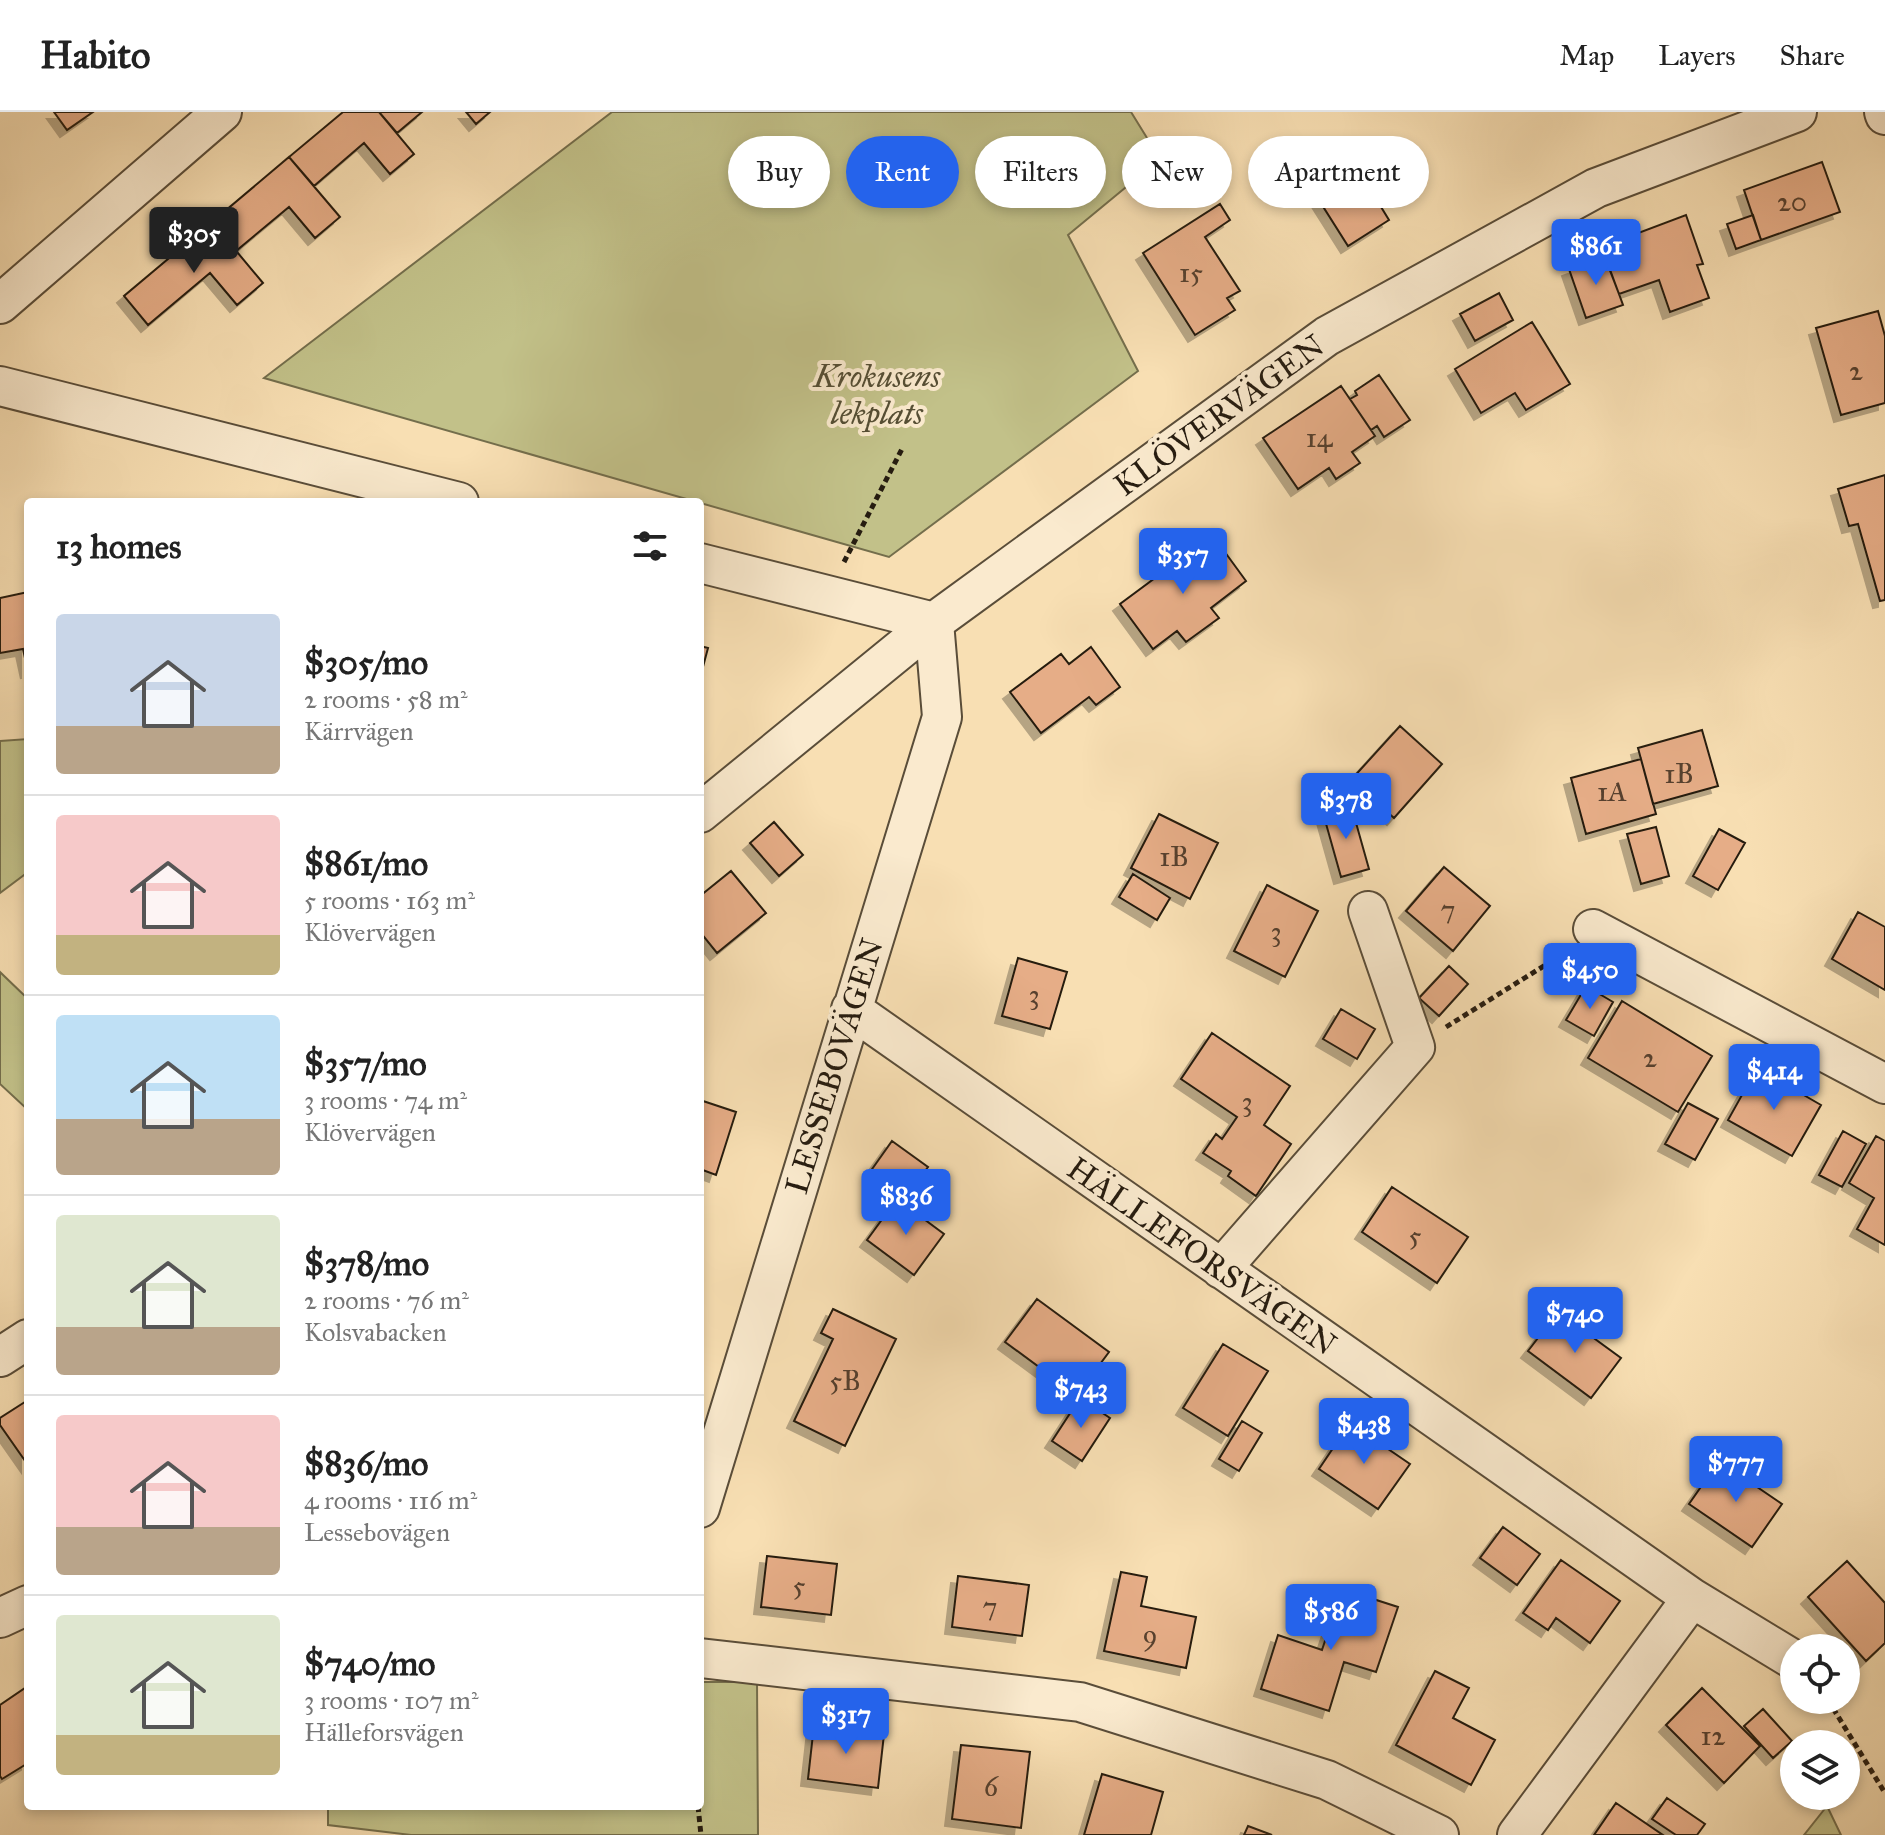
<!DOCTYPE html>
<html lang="en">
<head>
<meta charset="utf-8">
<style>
  :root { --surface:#fff; --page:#f6f6f6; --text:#222; --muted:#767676; --line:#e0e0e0; --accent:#2563eb }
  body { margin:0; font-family:"IM FELL Great Primer",serif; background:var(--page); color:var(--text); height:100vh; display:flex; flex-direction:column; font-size:30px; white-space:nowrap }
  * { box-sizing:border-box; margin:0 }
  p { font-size:26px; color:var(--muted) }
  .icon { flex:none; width:44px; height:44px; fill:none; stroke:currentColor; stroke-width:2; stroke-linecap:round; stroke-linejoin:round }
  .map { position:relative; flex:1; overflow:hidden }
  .sheet { position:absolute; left:24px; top:386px; width:680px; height:1312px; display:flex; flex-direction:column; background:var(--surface); border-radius:8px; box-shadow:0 4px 12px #0003 }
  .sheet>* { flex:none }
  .banner { position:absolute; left:728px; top:24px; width:760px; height:72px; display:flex; gap:16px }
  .controls { position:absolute; left:1780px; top:1522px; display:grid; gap:16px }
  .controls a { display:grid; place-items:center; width:80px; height:80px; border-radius:50%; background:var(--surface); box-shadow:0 4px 12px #0003; font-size:40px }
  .price { position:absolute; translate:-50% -68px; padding:0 18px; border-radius:8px; background:var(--accent); color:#fff; font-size:26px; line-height:52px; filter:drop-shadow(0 2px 4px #0008) }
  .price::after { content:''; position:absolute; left:50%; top:48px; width:24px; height:18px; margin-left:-12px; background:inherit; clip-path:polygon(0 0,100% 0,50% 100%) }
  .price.on { background:#222; color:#fff }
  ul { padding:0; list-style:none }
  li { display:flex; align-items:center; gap:24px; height:200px; padding:0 32px }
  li+li { border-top:2px solid var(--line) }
  li span { display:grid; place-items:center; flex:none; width:224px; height:160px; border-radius:8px; color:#555 }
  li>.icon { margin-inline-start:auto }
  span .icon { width:96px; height:96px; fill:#fffc; stroke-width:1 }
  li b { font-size:34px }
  h2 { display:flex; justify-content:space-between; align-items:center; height:96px; padding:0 32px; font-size:34px }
  .chip { padding:0 28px; border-radius:36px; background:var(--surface); box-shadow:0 4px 12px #0003; font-size:28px; line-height:72px }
  .chip.on { background:var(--accent); color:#fff }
  header { display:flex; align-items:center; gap:48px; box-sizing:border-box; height:112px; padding:0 40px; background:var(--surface); border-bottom:2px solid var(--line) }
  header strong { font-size:38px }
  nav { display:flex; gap:44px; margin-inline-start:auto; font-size:28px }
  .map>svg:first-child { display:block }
  .green { fill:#c2c189; stroke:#746e4c; stroke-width:2 }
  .building { fill:#e6ad87; stroke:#261c10; stroke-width:2; filter:url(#shadow) }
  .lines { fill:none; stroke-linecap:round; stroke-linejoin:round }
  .minor-casing { stroke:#5a4d39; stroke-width:42 }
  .path { stroke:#261c10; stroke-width:5; stroke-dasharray:6 4; stroke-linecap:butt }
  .minor { stroke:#faeace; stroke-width:38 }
  .labels { text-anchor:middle; stroke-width:8; stroke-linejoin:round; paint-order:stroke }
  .number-label { font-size:28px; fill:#56402e }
  .park-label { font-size:32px; font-style:italic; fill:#554e34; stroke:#faeace }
  .street-label { font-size:32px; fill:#261c10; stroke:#faeace }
</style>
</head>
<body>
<header>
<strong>Habito</strong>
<nav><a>Map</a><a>Layers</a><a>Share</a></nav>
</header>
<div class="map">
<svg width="1885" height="1723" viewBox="0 0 1885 1723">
  <defs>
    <filter id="shadow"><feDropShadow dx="-7" dy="7" stdDeviation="0" flood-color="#0004"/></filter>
  </defs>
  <rect width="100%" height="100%" fill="#f8dfb3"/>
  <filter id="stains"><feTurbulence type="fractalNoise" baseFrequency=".0025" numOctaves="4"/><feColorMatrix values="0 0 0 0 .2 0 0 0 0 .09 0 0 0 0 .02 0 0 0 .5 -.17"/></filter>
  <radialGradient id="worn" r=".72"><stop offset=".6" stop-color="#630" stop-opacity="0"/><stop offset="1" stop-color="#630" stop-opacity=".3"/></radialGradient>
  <path class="green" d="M612,0H1131L1160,47L1068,123L1138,259L889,445L264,266Z
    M28,627V760L0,781V629Z
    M0,860L28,887V998L0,972Z
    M700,1570H757L758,1723H411L328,1713V1694H700Z
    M1827,1694L1841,1723H1804Z"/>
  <path class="building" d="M54,0H93L67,18Z
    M343,0H379L414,42L390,62L364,31L314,74L289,45Z
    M379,0H422L397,21Z
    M466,0H490L476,12Z
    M1361,32L1391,81L1378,90L1389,108L1348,134L1305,66Z
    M289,45L340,105L315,126L289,95L236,139L212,110Z
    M1822,50L1840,100L1761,128L1744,78Z
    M1220,92L1230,108L1205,125L1240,179L1227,186L1235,198L1195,223L1143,141Z
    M1686,103L1703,152L1697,153L1709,186L1670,200L1659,168L1619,182L1601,135Z
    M1753,103L1761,128L1736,137L1727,112Z
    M212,110L263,171L237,193L210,161L148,213L124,184Z
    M1605,144L1623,193L1586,206L1569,157Z
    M1499,181L1513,208L1475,229L1460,202Z
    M1878,199L1885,224V291L1841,303L1816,216Z
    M1532,210L1570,272L1526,298L1515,281L1481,301L1455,257Z
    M1379,263L1410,308L1384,325L1377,314L1371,318L1350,287L1357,283L1355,279Z
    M1341,274L1375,324L1352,340L1360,351L1336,367L1329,356L1298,377L1263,326Z
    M1885,363V488L1880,489L1858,412L1849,414L1838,377Z
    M1219,432L1246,469L1211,496L1219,506L1186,530L1177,519L1153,537L1120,492L1159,463L1152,453L1172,438L1187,457Z
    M28,480V560L23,537L0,541V486Z
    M700,534L708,536L700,566Z
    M1091,535L1120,575L1096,593L1089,585L1041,621L1010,580L1061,542L1069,552Z
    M1400,614L1442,652L1394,706L1351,668Z
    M1702,618L1718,674L1653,692L1638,636Z
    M1641,647L1656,702L1586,722L1571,666Z
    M1351,693L1369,757L1341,765L1323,701Z
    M1159,702L1218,731L1190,787L1131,756Z
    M774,710L803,743L779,764L750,731Z
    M1656,715L1669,764L1641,772L1627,722Z
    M1719,717L1745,731L1718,778L1693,764Z
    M1444,755L1490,794L1453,839L1406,799Z
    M731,759L766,801L717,841L700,820V784Z
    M1133,762L1170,786L1157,808L1119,785Z
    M1267,773L1318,799L1285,865L1234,839Z
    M1858,800L1885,815V878L1832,847Z
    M1018,846L1067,860L1050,917L1002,904Z
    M1449,854L1468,872L1439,904L1419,886Z
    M1586,874L1613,890L1594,924L1566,908Z
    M1622,889L1712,944L1678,1000L1588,946Z
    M1341,897L1375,917L1357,947L1323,927Z
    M1212,921L1290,974L1264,1013L1291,1032L1256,1084L1228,1064L1231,1059L1203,1041L1216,1022L1222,1027L1237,1005L1181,967Z
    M1757,956L1821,993L1792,1044L1728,1008Z
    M700,988L736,1000L716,1063L700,1057Z
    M1688,991L1718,1007L1695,1048L1665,1032Z
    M1843,1019L1866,1032L1842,1075L1819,1063Z
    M1876,1024L1885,1029V1133L1857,1117L1874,1086L1849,1071Z
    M892,1029L928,1055L905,1086L870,1060Z
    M1392,1075L1468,1125L1437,1171L1362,1120Z
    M897,1087L944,1122L914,1163L867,1128Z
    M1037,1187L1109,1240L1077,1283L1005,1230Z
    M833,1197L896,1227L845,1334L794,1309L833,1227L821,1221Z
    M1558,1200L1621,1246L1591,1286L1528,1239Z
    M1223,1232L1268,1259L1228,1324L1183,1296Z
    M1080,1286L1110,1306L1082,1349L1052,1329Z
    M28,1288V1353L0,1313V1306Z
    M1242,1309L1262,1321L1239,1359L1219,1347Z
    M1350,1311L1410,1352L1378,1397L1319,1357Z
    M1719,1349L1782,1392L1752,1435L1689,1392Z
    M1503,1415L1540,1442L1517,1473L1480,1446Z
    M767,1444L837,1452L831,1503L761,1495Z
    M1561,1448L1620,1489L1590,1531L1556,1506L1548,1518L1523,1501Z
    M1847,1449L1885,1491V1531L1866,1549L1808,1485Z
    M1121,1460L1147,1465L1141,1494L1196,1505L1186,1556L1104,1539Z
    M958,1464L1029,1473L1022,1524L952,1515Z
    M1342,1477L1398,1495L1376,1560L1344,1550L1329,1599L1261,1577L1278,1523L1322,1538Z
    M1435,1559L1469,1576L1453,1606L1495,1628L1471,1673L1396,1633Z
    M28,1574V1651L2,1667L0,1664V1593Z
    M1702,1576L1760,1634L1724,1671L1666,1613Z
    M1763,1597L1792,1629L1773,1646L1744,1614Z
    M814,1613L884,1622L878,1676L808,1667Z
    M961,1633L1030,1640L1021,1716L952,1707Z
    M1102,1662L1163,1680L1151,1723H1084Z
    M1667,1686L1705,1712L1697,1723H1676L1652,1707Z
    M1616,1691L1663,1723H1594Z
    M1248,1714L1272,1723H1244Z"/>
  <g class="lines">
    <defs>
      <path id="minor" d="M1884,0L1885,3
        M0,192L222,0
        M0,274L459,390
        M700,451L934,510L942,605L700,1396
        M700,701L934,510L1327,224L1596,76L1797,0
        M1593,817L1885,972
        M851,897L1692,1486L1794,1548
        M1221,1157L1415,935L1368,799
        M0,1245L28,1227
        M0,1506L28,1493
        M700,1546L1080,1590L1327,1668L1439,1723
        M1517,1723L1692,1486"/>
    </defs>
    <use href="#minor" class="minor-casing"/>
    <path class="path" d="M844,450L903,335
      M1446,915L1563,842
      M1828,1588L1885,1681
      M698,1694L701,1723"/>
    <use href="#minor" class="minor"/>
  </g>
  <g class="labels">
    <g class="number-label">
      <text x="1792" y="99">20</text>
      <text x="1191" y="170">15</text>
      <text x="1856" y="268">2</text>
      <text x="1319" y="335">14</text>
      <text x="1679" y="671">1B</text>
      <text x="1612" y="689">1A</text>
      <text x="1174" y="754">1B</text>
      <text x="1448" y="807">7</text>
      <text x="1276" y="829">3</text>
      <text x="1034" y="892">3</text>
      <text x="1650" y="955">2</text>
      <text x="1247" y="999">3</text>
      <text x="1415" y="1133">5</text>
      <text x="845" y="1278">5B</text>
      <text x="799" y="1483">5</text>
      <text x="990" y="1504">7</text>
      <text x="1150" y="1532">9</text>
      <text x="1713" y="1633">12</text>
      <text x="991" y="1684">6</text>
    </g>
    <g class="park-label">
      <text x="877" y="275">Krokusens<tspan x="877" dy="37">lekplats</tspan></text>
    </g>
    <g class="street-label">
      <text transform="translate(1219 303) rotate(-36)" y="11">KLÖVERVÄGEN</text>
      <text transform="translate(834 954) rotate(-73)" y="11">LESSEBOVÄGEN</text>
      <text transform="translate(1202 1144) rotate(35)" y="11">HÄLLEFORSVÄGEN</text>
    </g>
  </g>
  <rect width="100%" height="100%" filter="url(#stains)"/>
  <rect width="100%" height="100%" fill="url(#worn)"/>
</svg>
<div class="controls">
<a><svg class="icon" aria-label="locate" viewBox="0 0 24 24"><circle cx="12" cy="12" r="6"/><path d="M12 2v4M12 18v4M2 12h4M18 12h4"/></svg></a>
<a><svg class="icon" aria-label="layers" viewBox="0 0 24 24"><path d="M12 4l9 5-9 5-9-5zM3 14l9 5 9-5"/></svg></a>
</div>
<b class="price on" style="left:194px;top:163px">$305</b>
<b class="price" style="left:1596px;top:175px">$861</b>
<b class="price" style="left:1183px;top:484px">$357</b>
<b class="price" style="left:1346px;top:729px">$378</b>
<b class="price" style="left:1590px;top:899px">$450</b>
<b class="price" style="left:1774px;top:1000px">$414</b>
<b class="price" style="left:906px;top:1125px">$836</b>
<b class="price" style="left:1575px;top:1243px">$740</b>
<b class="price" style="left:1081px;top:1318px">$743</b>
<b class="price" style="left:1364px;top:1354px">$438</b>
<b class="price" style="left:1736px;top:1392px">$777</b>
<b class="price" style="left:1331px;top:1540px">$586</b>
<b class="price" style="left:846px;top:1644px">$317</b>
<div class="banner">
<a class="chip">Buy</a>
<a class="chip on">Rent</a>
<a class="chip">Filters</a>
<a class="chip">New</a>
<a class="chip">Apartment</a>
</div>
<section class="sheet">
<h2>13 homes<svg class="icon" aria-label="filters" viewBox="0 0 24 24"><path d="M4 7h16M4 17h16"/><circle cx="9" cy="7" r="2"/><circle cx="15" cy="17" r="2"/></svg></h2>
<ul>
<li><span style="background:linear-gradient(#c9d6e8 70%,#b9a48a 0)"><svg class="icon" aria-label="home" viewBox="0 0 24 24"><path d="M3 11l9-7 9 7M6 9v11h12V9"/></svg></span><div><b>$305/mo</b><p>2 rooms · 58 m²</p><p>Kärrvägen</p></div></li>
<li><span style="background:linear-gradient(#f6c9c9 75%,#c2b280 0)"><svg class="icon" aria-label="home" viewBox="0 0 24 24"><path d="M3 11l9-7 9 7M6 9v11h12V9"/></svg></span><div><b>$861/mo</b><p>5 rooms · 163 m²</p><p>Klövervägen</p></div></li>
<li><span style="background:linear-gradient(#bfe0f5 65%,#b9a48a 0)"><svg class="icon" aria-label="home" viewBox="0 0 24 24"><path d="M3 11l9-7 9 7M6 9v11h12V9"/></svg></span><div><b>$357/mo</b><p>3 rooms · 74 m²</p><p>Klövervägen</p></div></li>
<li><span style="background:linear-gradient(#dfe7d0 70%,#b9a48a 0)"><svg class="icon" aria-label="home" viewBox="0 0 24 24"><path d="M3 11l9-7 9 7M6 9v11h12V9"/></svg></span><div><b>$378/mo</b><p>2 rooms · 76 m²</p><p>Kolsvabacken</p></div></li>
<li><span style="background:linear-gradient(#f6c9c9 70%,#b9a48a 0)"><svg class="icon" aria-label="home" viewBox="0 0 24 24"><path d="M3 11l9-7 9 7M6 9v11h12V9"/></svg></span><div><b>$836/mo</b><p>4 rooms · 116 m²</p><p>Lessebovägen</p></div></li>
<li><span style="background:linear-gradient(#dfe7d0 75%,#c2b280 0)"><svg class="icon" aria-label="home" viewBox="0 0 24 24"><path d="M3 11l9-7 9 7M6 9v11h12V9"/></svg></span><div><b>$740/mo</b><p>3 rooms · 107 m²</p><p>Hälleforsvägen</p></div></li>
</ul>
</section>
</div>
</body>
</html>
